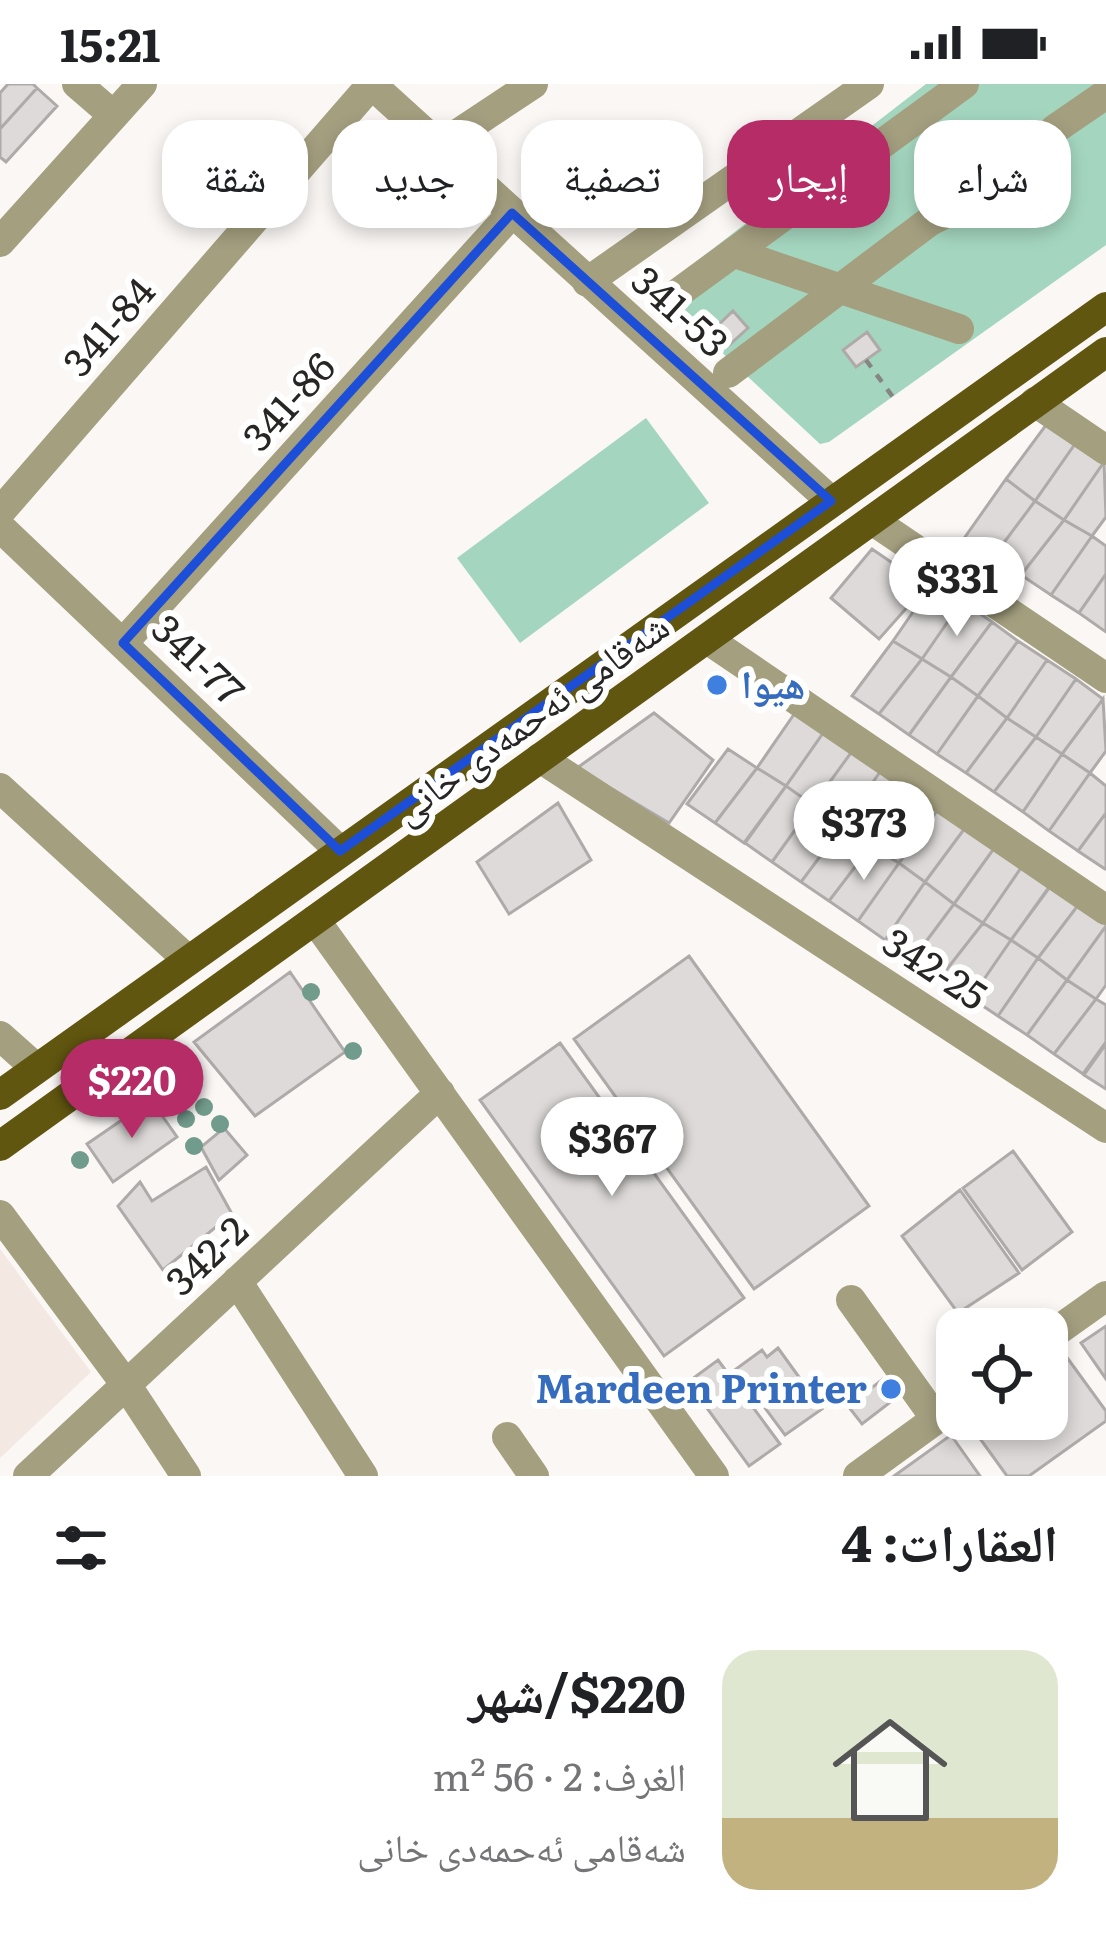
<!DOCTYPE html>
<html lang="ar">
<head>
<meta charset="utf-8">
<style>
  :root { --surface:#fff; --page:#f6f6f6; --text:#202124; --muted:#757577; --accent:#b62c67 }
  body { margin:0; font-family:Literata,"Noto Naskh Arabic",serif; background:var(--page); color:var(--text); direction:rtl; height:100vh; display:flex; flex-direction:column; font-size:45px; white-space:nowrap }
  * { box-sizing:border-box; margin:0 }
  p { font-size:39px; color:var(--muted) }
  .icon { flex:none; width:66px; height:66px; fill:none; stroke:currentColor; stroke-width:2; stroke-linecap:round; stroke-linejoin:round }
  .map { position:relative; height:1392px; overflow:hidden; direction:ltr }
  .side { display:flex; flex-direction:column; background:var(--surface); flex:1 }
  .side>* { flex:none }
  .guide { position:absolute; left:36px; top:36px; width:1035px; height:108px; direction:rtl; display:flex; gap:24px }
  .controls { position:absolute; left:936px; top:1224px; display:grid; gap:24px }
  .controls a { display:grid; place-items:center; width:132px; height:132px; border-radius:24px; background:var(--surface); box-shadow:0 6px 18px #0003; font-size:60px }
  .price { position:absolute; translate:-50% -102px; padding:0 27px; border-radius:42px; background:#fff; color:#222; font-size:39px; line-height:78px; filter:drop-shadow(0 3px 6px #0008) }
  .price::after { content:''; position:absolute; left:50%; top:72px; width:36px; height:27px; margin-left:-18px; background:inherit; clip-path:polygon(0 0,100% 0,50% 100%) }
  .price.selected { background:var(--accent); color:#fff }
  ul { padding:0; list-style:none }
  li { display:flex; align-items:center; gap:36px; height:300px; padding:0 48px }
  li span { display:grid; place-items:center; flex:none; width:336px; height:240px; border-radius:36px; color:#555 }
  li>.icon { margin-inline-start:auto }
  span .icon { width:144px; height:144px; fill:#fffc; stroke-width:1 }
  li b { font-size:51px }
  h2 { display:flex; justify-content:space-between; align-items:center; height:144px; padding:0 48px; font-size:51px }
  .tag { padding:0 42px; border-radius:36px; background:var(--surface); box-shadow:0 6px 18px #0003; font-size:42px; line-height:108px }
  .tag.selected { background:var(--accent); color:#fff }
  .status { display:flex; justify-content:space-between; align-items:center; height:84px; padding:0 60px; background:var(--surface); direction:ltr }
  .status svg { height:33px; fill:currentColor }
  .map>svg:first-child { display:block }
  .built { fill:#f3e8e2 }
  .green { fill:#a4d6bf }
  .building { fill:#dddad9; stroke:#aeaaaa; stroke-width:3 }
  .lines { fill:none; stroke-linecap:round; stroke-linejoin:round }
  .path { stroke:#878583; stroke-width:4.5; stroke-dasharray:9 9; stroke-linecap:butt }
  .minor { stroke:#a49f7f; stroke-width:30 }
  .major { stroke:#605610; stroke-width:30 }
  .tree { fill:#719b8c }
  .marked { fill:none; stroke:#1d4ed8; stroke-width:9; stroke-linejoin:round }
  .shop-dot { fill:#3f7fe0; stroke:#fff; stroke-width:4.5 }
  .labels { text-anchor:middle; stroke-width:12; stroke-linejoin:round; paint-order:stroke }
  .street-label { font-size:39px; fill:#272625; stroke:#fff }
  .shop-label { font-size:39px; font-weight:bold; fill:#366cbe; stroke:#fff; text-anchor:start }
</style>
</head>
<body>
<div class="status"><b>15:21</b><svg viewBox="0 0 49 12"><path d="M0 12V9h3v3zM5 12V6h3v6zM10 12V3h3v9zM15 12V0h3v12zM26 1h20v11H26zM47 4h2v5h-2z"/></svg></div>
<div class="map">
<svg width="1106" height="1392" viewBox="0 0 1106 1392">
  <rect width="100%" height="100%" fill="#faf7f5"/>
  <path class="built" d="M0,1165L91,1288L0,1374Z"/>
  <path class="green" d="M926,0H1106V161L829,358L820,360L657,208Z
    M646,334L709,419L520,559L457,474Z"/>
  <path class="building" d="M8,0H33L37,4L0,45V9Z
    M37,4L57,22L6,78L0,73V45Z
    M733,227L748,244L727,263L713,246Z
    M867,248L880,266L856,283L843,266Z
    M1046,341L1075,360L1035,417L1006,395Z
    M1075,360L1104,378L1064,436L1035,417Z
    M1104,378L1106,433L1092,452L1064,436Z
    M1006,395L1035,417L994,472L965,453Z
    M1035,417L1064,436L1021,491L994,472Z
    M1064,436L1092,452L1051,511L1021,491Z
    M1092,452L1106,462V490L1079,529L1051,511Z
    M872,465L926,502L879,555L831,514Z
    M1106,490V548L1079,529Z
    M933,499L962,517L922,575L893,557Z
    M962,517L992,538L951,593L922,575Z
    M992,538L1018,557L978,612L951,593Z
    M893,557L922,575L879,630L852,612Z
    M1018,557L1047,576L1007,634L978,612Z
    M922,575L951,593L909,651L879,630Z
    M1047,576L1076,595L1036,653L1007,634Z
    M951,593L978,612L937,670L909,651Z
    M1076,595L1103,615L1062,670L1036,653Z
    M978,612L1007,634L966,689L937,670Z
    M1103,615L1106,667L1090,689L1062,670Z
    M797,626L826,645L786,702L757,684Z
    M654,629L713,676L669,739L577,684Z
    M1007,634L1036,653L994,708L966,689Z
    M826,645L853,666L813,721L786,702Z
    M1036,653L1062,670L1023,728L994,708Z
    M728,665L757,684L715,739L687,720Z
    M853,666L882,685L842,743L813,721Z
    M1062,670L1090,689L1049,747L1023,728Z
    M757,684L786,702L744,759L715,739Z
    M882,685L912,704L871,762L842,743Z
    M1090,689L1106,702V729L1078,767L1049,747Z
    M786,702L813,721L772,778L745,759Z
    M912,704L939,724L899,779L871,762Z
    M558,719L591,776L509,830L477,778Z
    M813,721L842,743L801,798L772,778Z
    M939,724L965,744L925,798L899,779Z
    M1106,729V785H1105L1078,767Z
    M842,743L871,762L829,817L801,798Z
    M965,744L995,763L954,820L925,798Z
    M871,762L899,779L858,837L829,817Z
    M995,763L1023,781L983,839L954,820Z
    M899,779L925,798L885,856L858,837Z
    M1023,781L1052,799L1011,856L983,839Z
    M925,798L954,820L913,875L885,856Z
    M1052,800L1079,820L1038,874L1011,856Z
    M954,820L983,839L940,894L913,875Z
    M1079,820L1106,837V842L1067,896L1038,874Z
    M983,839L1011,856L971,914L940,894Z
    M1106,842V901L1096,915L1067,896Z
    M1011,856L1038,874L998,932L971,914Z
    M689,872L869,1122L754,1205L574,955Z
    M1038,874L1067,896L1027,951L998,932Z
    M290,888L345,968L255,1032L194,958Z
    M1067,896L1096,915L1054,970L1027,951Z
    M1096,915L1106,921V958L1083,990L1054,970Z
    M560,959L744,1214L664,1272L480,1016Z
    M1106,960V1005L1084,991Z
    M151,1016L177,1053L113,1098L87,1060Z
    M224,1044L247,1071L219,1096L201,1063Z
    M1013,1067L1072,1148L1022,1186L963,1104Z
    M206,1083L232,1130L163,1186L118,1122L140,1098L152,1117Z
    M960,1106L1019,1189L958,1229L902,1152Z
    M1106,1242V1295L1081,1259Z
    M778,1264L822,1325L785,1351L736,1285L762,1266L767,1273Z
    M1063,1268L1106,1327V1337L1029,1392H1007L968,1338L972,1335H1047V1280Z
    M718,1276L780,1360L749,1382L688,1298Z
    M883,1295L897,1313L862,1340L848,1322Z
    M951,1351L980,1392H894Z"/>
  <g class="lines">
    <path class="path" d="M866,276L895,316"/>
    <path class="minor" d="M77,0L113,31
      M371,0L831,417
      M438,63L533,0
      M974 93a29 29 0 1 1 58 0a29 29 0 1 1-58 0Z
      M1028,78L1055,45L1106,10
      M0,158L142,0
      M735,169L959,245
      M587,198L869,0
      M674,212L964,0
      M728,289L930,137L981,112
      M1035,318L1106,366
      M0,428L371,1
      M872,436L1106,594
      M0,443L340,767
      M707,555L1106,826
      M123,559L512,129
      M540,674L1106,1044
      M0,704L188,876
      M315,836L714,1392
      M0,952L36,984
      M0,1131L127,1302L186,1392
      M237,1197L363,1392
      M851,1216L936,1335
      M1047,1254L1106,1212
      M507,1353L534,1392
      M28,1392L440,1009
      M858,1392L957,1320"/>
    <path class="major" d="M0,1011L1106,223
      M0,1062L1106,268"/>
  </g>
  <g class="tree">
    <circle cx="311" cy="908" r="9"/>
    <circle cx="353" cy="967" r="9"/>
    <circle cx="204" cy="1023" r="9"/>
    <circle cx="186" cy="1035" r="9"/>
    <circle cx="220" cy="1040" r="9"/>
    <circle cx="194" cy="1062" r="9"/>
    <circle cx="80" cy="1076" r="9"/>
  </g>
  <path class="marked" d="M512,129L831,417L340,767L123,559Z"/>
  <g class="shop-dot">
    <circle cx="717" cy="601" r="12"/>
    <circle cx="891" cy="1305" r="12"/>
  </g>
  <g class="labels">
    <g class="street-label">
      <text transform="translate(680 228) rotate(42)" y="14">341-53</text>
      <text transform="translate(109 243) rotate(-49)" y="14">341-84</text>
      <text transform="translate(289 318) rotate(-48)" y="14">341-86</text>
      <text transform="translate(198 576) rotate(44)" y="14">341-77</text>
      <text transform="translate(531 634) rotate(-36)" y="14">شەقامی ئەحمەدی خانی</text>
      <text transform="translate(935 885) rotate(33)" y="14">342-25</text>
      <text transform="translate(207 1172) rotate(-43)" y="14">342-2</text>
    </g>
    <g class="shop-label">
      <text x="741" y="615">هيوا</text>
      <text x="867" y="1319" text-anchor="end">Mardeen Printer</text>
    </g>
  </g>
</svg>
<div class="controls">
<a><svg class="icon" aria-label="locate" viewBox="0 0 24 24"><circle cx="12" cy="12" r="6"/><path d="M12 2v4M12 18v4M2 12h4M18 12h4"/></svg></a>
</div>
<b class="price" style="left:957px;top:555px">$331</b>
<b class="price" style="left:864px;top:799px">$373</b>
<b class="price selected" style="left:132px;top:1057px">$220</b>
<b class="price" style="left:612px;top:1115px">$367</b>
<div class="guide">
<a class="tag">شراء</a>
<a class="tag selected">إيجار</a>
<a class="tag">تصفية</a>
<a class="tag">جديد</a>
<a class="tag">شقة</a>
</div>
</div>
<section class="side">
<h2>العقارات: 4<svg class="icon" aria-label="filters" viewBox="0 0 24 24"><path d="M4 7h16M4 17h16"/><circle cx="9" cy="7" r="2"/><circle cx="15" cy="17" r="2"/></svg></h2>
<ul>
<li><span style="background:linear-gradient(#dfe7d0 70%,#c2b280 0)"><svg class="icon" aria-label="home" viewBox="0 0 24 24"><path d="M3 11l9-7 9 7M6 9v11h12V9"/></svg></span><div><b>$220/شهر</b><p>الغرف: 2 · 56 m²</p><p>شەقامی ئەحمەدی خانی</p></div></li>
</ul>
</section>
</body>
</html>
